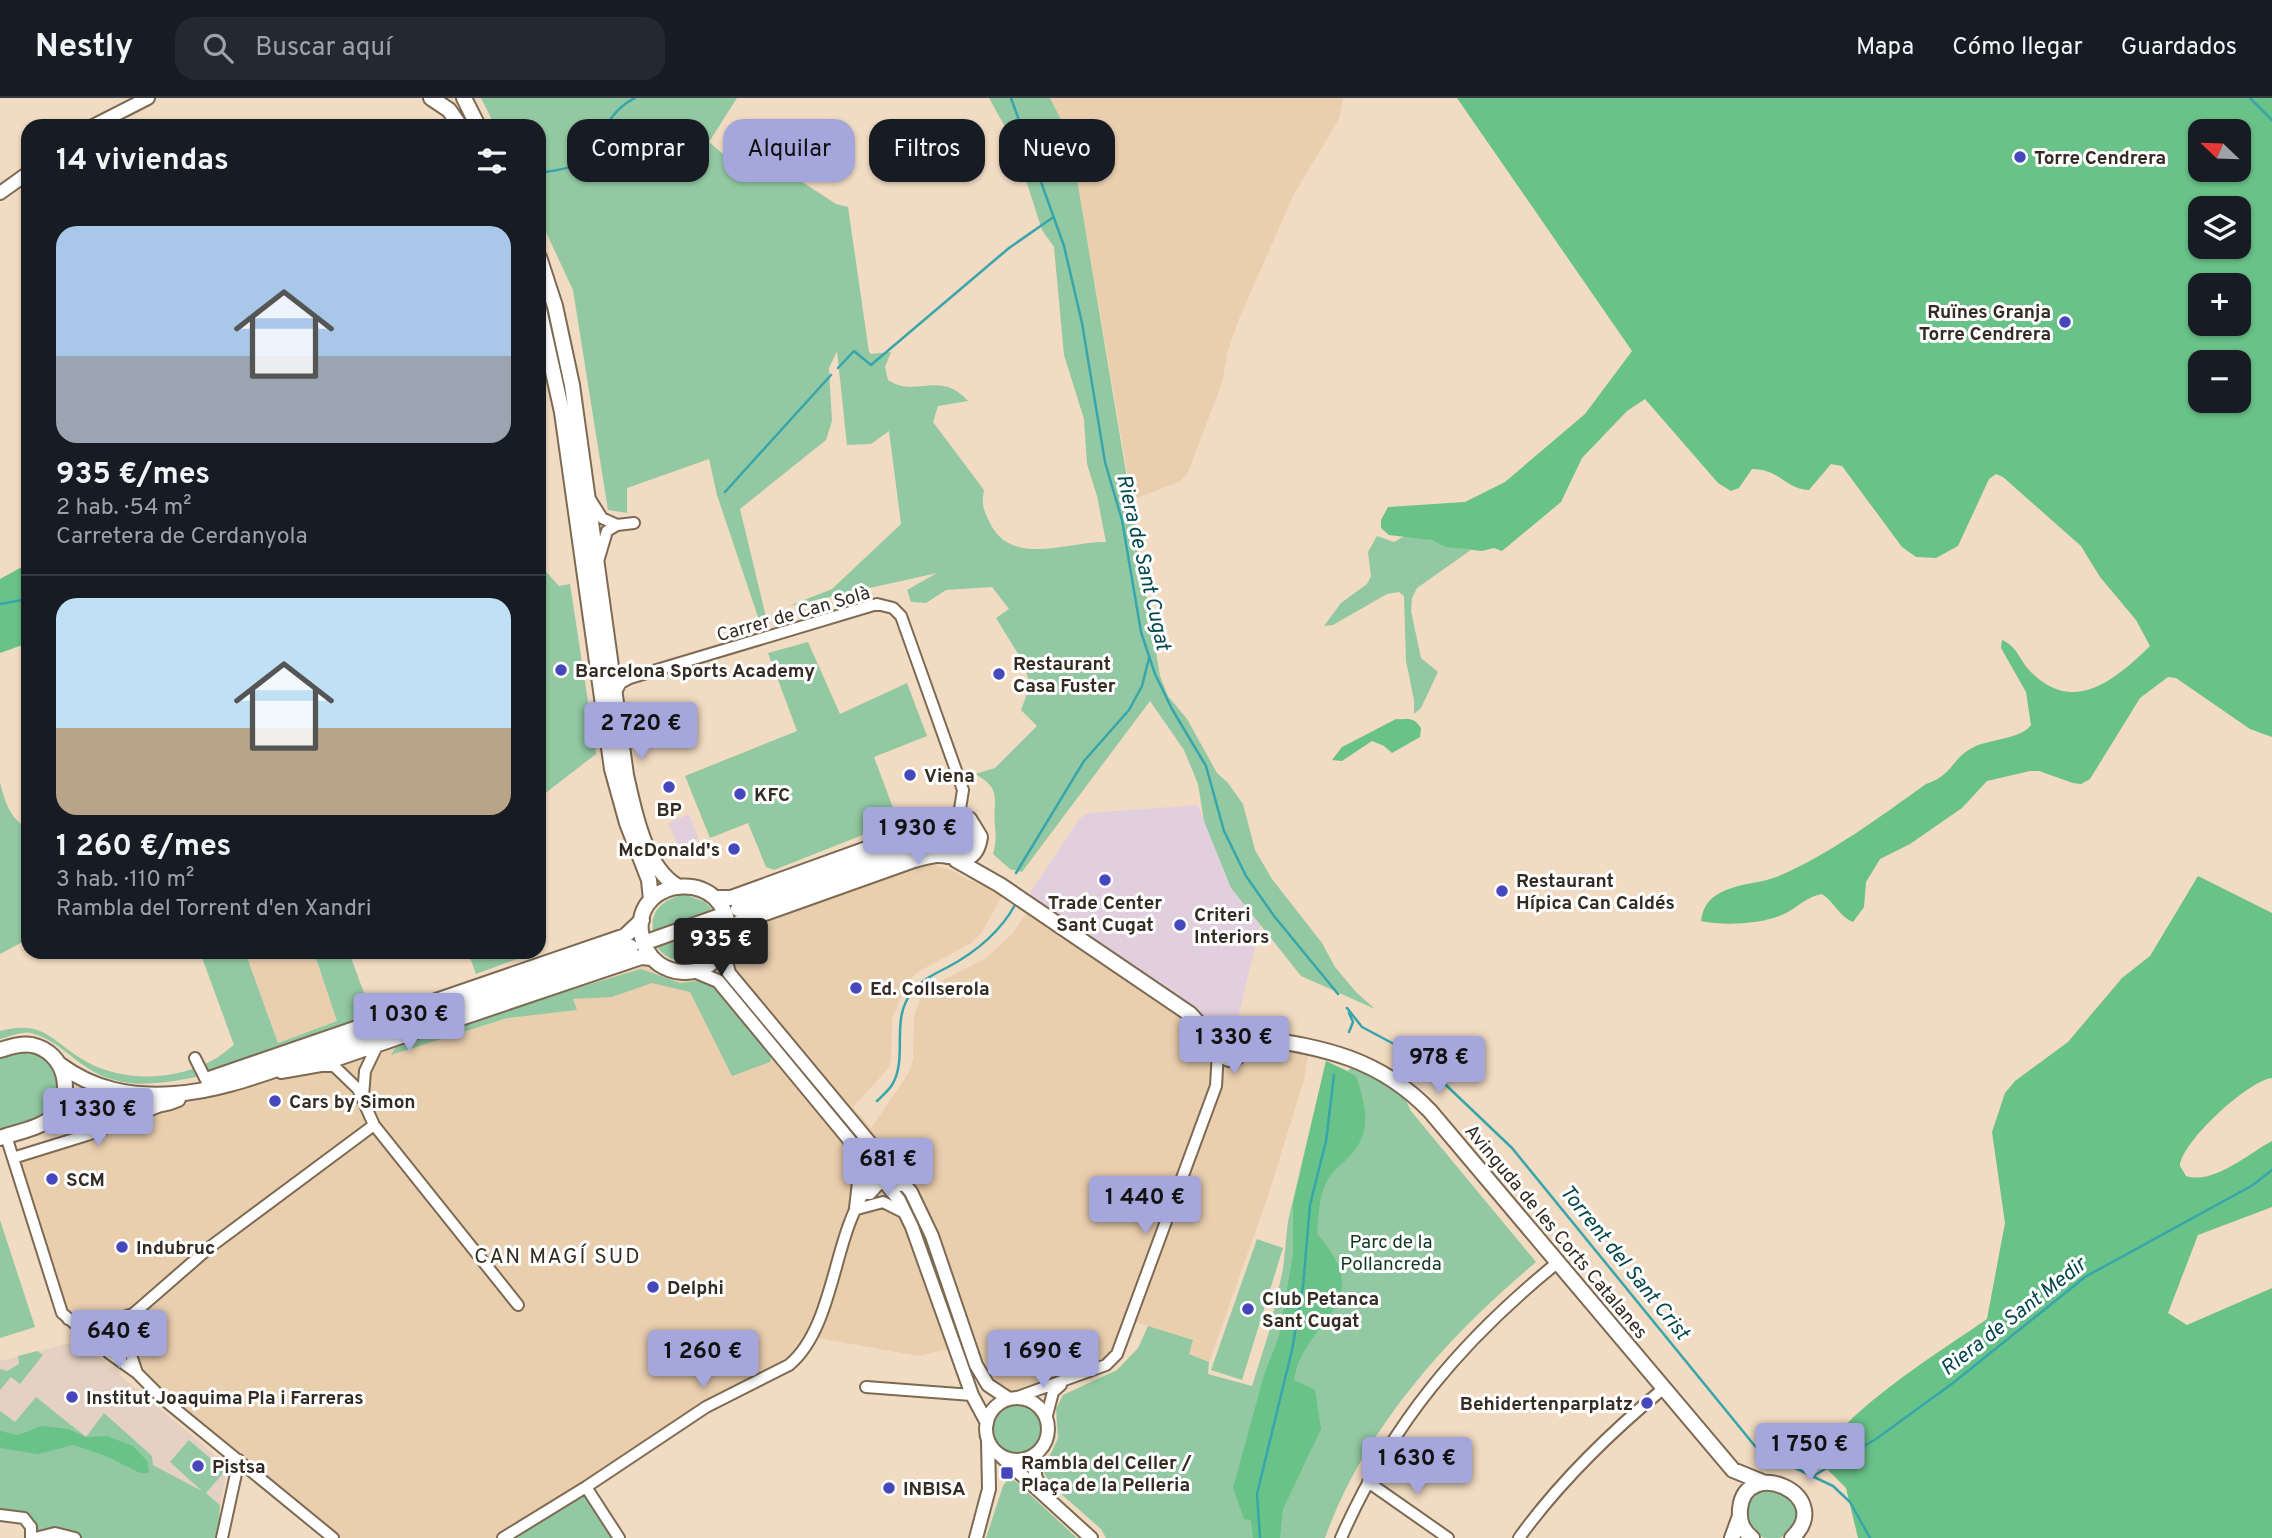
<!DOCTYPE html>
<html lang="es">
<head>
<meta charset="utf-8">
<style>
  :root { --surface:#171b24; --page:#242831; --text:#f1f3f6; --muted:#9ea1a6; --line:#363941; --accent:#a4a6dc }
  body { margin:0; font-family:Overpass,sans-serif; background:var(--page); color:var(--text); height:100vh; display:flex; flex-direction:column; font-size:26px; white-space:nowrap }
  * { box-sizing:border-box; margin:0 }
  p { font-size:23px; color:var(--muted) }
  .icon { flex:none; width:38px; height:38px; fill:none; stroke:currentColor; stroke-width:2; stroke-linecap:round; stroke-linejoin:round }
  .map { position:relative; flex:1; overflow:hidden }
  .drawer { position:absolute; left:21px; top:21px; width:525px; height:840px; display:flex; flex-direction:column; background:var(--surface); border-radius:21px; box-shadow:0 2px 5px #0004 }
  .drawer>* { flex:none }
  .hud { position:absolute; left:567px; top:21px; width:665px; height:63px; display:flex; gap:14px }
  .needle { width:46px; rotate:293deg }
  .fabs { position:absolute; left:2188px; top:21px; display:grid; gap:14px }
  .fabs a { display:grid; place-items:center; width:63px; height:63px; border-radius:14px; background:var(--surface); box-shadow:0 2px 5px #0004; font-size:35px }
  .price { position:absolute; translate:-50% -60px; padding:0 16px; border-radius:7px; background:var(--accent); color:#111; font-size:23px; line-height:46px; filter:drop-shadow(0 2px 4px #0008) }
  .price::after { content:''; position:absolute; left:50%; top:42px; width:21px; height:16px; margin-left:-10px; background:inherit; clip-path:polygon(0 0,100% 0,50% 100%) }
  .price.selected { background:#222; color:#fff }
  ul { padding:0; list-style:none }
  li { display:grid; align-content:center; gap:14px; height:371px; padding:0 35px }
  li+li { border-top:2px solid var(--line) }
  li span { display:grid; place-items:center; height:217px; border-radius:21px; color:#555 }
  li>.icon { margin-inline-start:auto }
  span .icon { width:126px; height:126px; fill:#fffc; stroke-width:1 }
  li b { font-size:30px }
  h2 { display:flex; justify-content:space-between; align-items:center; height:84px; padding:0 35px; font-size:30px }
  .chip { padding:0 24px; border-radius:21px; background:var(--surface); box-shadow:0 2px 5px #0004; font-size:24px; line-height:63px }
  .chip.selected { background:var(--accent); color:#111 }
  header { display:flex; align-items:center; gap:42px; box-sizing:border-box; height:98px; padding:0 35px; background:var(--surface); border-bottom:2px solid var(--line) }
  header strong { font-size:33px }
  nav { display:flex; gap:38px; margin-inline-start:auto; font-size:24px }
  .search { width:490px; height:63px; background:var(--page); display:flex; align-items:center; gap:18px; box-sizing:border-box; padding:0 24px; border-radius:21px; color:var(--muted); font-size:26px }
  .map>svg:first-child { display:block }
  .commercial { fill:#e2cfde }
  .built { fill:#eacfaf }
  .education { fill:#e5d1c3 }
  .green { fill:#92c9a2 }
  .forest { fill:#69c288; fill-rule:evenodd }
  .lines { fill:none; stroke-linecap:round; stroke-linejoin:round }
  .stream { stroke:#37a5ac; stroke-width:2.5 }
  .minor-casing { stroke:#7d6a53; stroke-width:14 }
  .tertiary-casing { stroke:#7d6a53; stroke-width:16 }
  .secondary-casing { stroke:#7d6a53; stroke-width:18 }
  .minor { stroke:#fff; stroke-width:10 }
  .tertiary { stroke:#fff; stroke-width:12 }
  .secondary { stroke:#fff; stroke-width:14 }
  .poi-dot { fill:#4647bd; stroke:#fff; stroke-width:2.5 }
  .labels { text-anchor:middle; stroke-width:6; stroke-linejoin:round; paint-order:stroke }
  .poi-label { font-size:19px; font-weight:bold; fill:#342c22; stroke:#fff; text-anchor:start }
  .street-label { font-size:19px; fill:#342c22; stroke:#fff }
  .park-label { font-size:19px; fill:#123821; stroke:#fff }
  .water-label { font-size:21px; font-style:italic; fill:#04484c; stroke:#fff }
  .neighbourhood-label { font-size:21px; letter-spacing:2px; fill:#342c22; stroke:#fff }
</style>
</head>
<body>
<header>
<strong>Nestly</strong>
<div class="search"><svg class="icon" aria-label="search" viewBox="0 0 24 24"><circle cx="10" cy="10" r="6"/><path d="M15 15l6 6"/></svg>Buscar aquí</div>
<nav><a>Mapa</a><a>Cómo llegar</a><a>Guardados</a></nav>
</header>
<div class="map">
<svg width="2272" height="1440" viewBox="0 0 2272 1440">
  <rect width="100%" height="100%" fill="#f1dbc2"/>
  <path class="commercial" d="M1198,707L1231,790L1260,827L1236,929L1232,934L1203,921L1031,809V793L1080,720L1089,715Z
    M689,716L699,741L678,748L668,725Z"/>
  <path class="built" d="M1050,0H1343L1339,21L1293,98L1239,221L1228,252L1222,285L1188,374L1181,383L1132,402L1070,39Z
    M927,764L954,773L970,783L993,782L1006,791L982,834L971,845L916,875L907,886L892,920L891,961L888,971L853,1009L871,1030L908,976L913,961L914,919L921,898L927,890L985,861L1012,836L1031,809L1244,944L1310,947L1304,982L1267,1101L1209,1264L1189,1256L1192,1242L1132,1223L1106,1267L1015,1300L999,1295L967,1246L919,1258L812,1239L808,1247L774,1273L503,1440H333L62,1215L16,1060L175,1005L186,1006L641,859L660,867L701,871L728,836Z
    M245,854H314L337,923L278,945Z"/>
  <path class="education" d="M79,1243L228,1368L220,1407L209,1397L133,1356L0,1338V1263Z"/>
  <path class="green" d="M481,0H737L709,44L734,65L730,37L836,106L848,109L869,254L871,256L891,254L885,269L888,282C917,301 939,271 968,303L938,308L933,324L984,392C981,408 984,413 991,427C1013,469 1070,443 1106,444L1097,398L1087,366L1084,321L1064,257L1054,149L1042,132L1014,45L989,0H1050L1070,39L1160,578L1168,598L1187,621L1217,675L1228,685L1243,706L1255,752L1272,781L1322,845L1335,869L1356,894L1375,911L1301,878L1231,790L1204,723L1198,686L1184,652L1150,603L1022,774L1010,771L993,756C996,745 996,739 995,728C992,702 1004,692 975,676L995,670L1037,628L1021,612L1027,596L1033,592L1020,559L996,520L1009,511L992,489L946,492L926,505L911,504L907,492L937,475L789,508L832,491L901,426L889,333L871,346L847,347L837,253L829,270L832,323L826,342L740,411L766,519L759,522L717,397L709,361L627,390V415L608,412L573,192L539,119V28H495Z
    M1410,435L1451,449L1471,452L1417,490L1412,500L1411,513L1421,560L1438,574L1421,610L1414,616V602L1406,563L1404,498L1399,494L1387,496L1333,527L1324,528L1341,505L1367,486L1371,478L1368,454L1377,438L1394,444Z
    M539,466L559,488L570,486L596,656L539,700Z
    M808,544L840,616L907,585L927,638L874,659L898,723L774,772L766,769L748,725L710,740L685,678L797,633L768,555Z
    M0,684C4,701 10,722 28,730V841L0,856Z
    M943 740a15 15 0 1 1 30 0a15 15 0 1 1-30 0Z
    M684,796L705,804L712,811L653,833C650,811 664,802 684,796Z
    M717,828L711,850C696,865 670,868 657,849Z
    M200,854H245L278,945L337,923L314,854H349L373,920C307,943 199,991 131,985C80,980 69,945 31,935C22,933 9,939 0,941V933C46,921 52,945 87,964C121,983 171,983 207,965C217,961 226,953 234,947Z
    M468,854H524L525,858L476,876Z
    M641,871L680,885L699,883L712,887L772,957L770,964L732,978L690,894L652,885L612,899L573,901L577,912L507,920L391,957L395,950L482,918Z
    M27,952C59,962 74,992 46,1017C35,1026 13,1030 0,1034V959Z
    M1326,963L1348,973L1353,968L1403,996L1411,1013L1536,1164C1449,1237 1364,1330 1325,1440H1106L1101,1431L1051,1387L1043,1373L1058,1340L1056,1311L1063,1297L1117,1272L1138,1250L1148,1228L1193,1242L1189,1256L1209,1264L1208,1276L1252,1288L1269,1234L1283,1171L1288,1123Z
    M0,1122L35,1229L0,1240Z
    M1257,1141L1283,1150L1242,1282L1211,1272Z
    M37,1253L43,1257L20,1286L11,1279L0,1292V1271L7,1273L19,1266L18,1258Z
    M36,1299L86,1339L104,1315L152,1358L153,1367L202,1393L170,1364L189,1342L225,1373L206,1395L220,1407L218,1440H35L28,1424L0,1417V1313L15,1324Z
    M992 1331a25 25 0 1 1 50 0a25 25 0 1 1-50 0Z
    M1008,1381L1014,1382L1077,1440H986L1003,1388Z
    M586,1389L619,1440H503Z
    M1747 1416a25 25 0 1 1 50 0a25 25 0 1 1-50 0Z"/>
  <path class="forest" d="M1457,0H2272V639L2250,631L2176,580L2168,579L2140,600L2090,681L2081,686L2073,685L2039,673H2030L1987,683L1962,710L1910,746L1880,761L1866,784L1864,809L1853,824C1840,819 1834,804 1822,796C1807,798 1797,810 1784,816C1762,826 1725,828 1701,823C1703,807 1711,798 1726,792C1743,785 1762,785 1779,778C1830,756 1880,719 1926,686C1954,677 1951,660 1974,649C1990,641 2021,641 2031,627L2026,594L2001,550L2002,542C2017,548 2020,563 2030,573C2073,618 2115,582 2150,548L2136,522L2100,479L2081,448L2003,379L1996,376L1989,381L1958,448L1936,460L1916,459L1902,449L1842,368L1831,366L1809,392C1785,391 1780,371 1752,371L1739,390L1731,393L1718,385L1645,301L1627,313L1582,360L1561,404L1502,453L1494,450L1482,453L1446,449L1431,442L1389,437L1381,430V422L1388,409L1465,404L1505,384L1585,316L1632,253ZM2238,33V72H2200V33ZM2238,110V149H2200V110ZM2200,187H2238V226H2200ZM2238,264V303H2200V264Z
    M20,470L28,471V545L0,555V481Z
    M1396,621C1408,622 1413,618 1421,630L1420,639L1392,655L1384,648L1372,643L1342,663L1332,662L1342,649Z
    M2198,778L2272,815V980C2249,982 2181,1044 2180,1068L2186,1078C2214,1087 2249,1055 2272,1043V1109L2198,1137L2168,1215L2187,1227L2272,1190V1440H1858L1846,1390L1821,1365C1829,1321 1949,1248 1987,1221L2005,1125L1992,1034L2005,995L2015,983L2068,944L2122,880L2150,858Z
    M1326,963L1356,978C1366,1008 1373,1034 1349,1059C1341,1067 1333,1072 1327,1083C1318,1100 1319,1118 1317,1136C1381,1208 1304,1219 1294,1282L1315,1292L1321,1331L1283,1411L1280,1440H1253L1251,1422L1244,1421L1233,1390L1264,1277L1279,1238L1293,1157V1106Z
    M42,1328L68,1331L86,1339L107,1338L133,1348L147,1363L149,1375H140L106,1358L73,1347L38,1356L0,1350V1333L18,1337Z"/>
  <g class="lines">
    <path class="stream" d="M1011,0L1064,148L1082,225L1105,364L1122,422L1141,534L1155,576L1172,611L1206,668L1224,733L1246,778L1274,818L1338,896
      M2250,0L2272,22
      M539,75C551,73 567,72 577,66C605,51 598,19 635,0
      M838,270L854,253L871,267L1009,150L1052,120
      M725,394L831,277
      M0,506L28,501
      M1016,775L1084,663L1129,612L1142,588L1149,560
      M1347,910L1362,929L1409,954L1426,968L1512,1050L1759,1353L1833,1388L1850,1404L1870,1440
      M1349,915L1353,924L1349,934
      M877,1003C882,998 888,993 892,987C909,959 889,920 913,893C922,882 936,875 948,869C976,854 1000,834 1015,807
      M1815,1377L1876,1341L1953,1285L2085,1179L2253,1087L2272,1072
      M1260,1440L1257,1396L1292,1252L1303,1188L1310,1107L1326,1043L1334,977"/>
    <defs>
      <path id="minor" d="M590,401L602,420L617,427
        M599,460L607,433L617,427L634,425
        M614,597L621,585L630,580L877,506L893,510L901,518L963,692L960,711L954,718
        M195,960L206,982
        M321,968H334L358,991L374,1027L518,1207
        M281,975L321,968L431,930
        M363,998L365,973L376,950
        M6,1038L62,1215L107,1253L118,1256L125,1253L131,1243
        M849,1043L858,1084L855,1110
        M16,1059L87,1037L158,1009
        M866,1096H870L881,1084V1068L875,1057
        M857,1111L883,1104L905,1115
        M133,1216L131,1257L137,1275L163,1301L333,1440
        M68,1221L100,1227L133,1216L210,1149L374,1027
        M109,1255L137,1275
        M866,1289L972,1297
        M1015,1300L1106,1267L1117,1256L1216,988L1218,953
        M1046,1321L1053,1294L1061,1287
        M1368,1384L1448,1440
        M586,1389L619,1440
        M0,1417L24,1420L31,1429V1440
        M35,1440L55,1435L75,1440
        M222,1440L239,1362
        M503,1440L586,1389L706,1309L789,1267C826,1237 833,1167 850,1124C855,1110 862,1098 868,1085C878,1073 891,1078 900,1088
        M1341,1440C1391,1326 1461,1243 1557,1165
        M1519,1440C1560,1383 1611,1334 1664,1290"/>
      <path id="tertiary" d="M93,28L148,0
        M0,95L28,75
        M723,852L729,875L911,1094L932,1138L976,1267L988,1287L1009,1301
        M694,873L718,883L899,1102L912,1129L972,1297L987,1325
        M986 1331a31 31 0 1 1 62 0a31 31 0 1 1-62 0Z
        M1035,1356V1378L1043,1395
        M1002,1359L1091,1440
        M976,1440L989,1391L988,1342"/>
      <path id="secondary" d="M431,0L449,12L460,28
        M464,0L478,28
        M539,159L555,208L572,287L626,677C634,712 644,768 677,788
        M539,211L562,314L612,671L627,725L649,782L651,802
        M956,762L1000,787L1190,916L1210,938L1221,957L1229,961L1237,959L1243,948L1240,939L1232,934L1220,938L1216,948
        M715,800H731L944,723
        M738,811L894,755L932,751
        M728,836C730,769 634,777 641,834C643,847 649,859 659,866C672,875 691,877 705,869C725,859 723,836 740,824L914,762C921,760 929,758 936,757C956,756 975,771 980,739L969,721L954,718L940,727L937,745L947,758
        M652,842L717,819
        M431,930L641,859L652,860
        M1237,936C1313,949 1373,954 1430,1013L1733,1372L1765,1385
        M0,952C10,949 21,945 32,947C66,954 76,998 51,1020C38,1031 16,1034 0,1040
        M59,966C94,992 131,999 174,996C223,993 272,972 318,957C423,923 527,885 631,849
        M209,981L625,838L642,822
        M63,1005L74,1000C106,1003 147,1015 178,1001
        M1732,1440L1740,1418
        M1752,1440C1742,1432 1739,1423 1740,1411C1745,1357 1837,1397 1792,1440"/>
    </defs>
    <use href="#minor" class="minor-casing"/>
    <use href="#tertiary" class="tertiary-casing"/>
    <use href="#secondary" class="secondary-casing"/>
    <use href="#minor" class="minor"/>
    <use href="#tertiary" class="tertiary"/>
    <use href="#secondary" class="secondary"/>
  </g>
  <g class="poi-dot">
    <circle cx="2020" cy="59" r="7"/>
    <circle cx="2065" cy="224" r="7"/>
    <circle cx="561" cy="572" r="7"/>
    <circle cx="999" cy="576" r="7"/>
    <circle cx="910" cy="677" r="7"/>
    <circle cx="669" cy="689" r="7"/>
    <circle cx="740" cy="696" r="7"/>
    <circle cx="734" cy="751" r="7"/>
    <circle cx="1105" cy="782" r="7"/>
    <circle cx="1502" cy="793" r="7"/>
    <circle cx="1180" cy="827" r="7"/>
    <circle cx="856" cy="890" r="7"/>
    <circle cx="275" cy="1003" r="7"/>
    <circle cx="52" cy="1081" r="7"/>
    <circle cx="122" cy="1149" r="7"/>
    <circle cx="653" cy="1189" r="7"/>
    <circle cx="1248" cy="1211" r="7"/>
    <circle cx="72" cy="1299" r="7"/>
    <circle cx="1647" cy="1305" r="7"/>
    <circle cx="198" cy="1368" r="7"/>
    <rect x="1000" y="1368" width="14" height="14" rx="3.5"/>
    <circle cx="889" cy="1390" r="7"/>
  </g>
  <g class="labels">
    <g class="poi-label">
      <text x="2034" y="66">Torre Cendrera</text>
      <text x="2051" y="220" text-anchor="end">Ruïnes Granja<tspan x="2051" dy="22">Torre Cendrera</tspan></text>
      <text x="1013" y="572">Restaurant<tspan x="1013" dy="22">Casa Fuster</tspan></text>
      <text x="575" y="579">Barcelona Sports Academy</text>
      <text x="924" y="684">Viena</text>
      <text x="754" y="703">KFC</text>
      <text x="669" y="718" text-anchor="middle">BP</text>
      <text x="720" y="758" text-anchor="end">McDonald's</text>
      <text x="1516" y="789">Restaurant<tspan x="1516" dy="22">Hípica Can Caldés</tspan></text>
      <text x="1105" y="811" text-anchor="middle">Trade Center<tspan x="1105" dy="22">Sant Cugat</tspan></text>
      <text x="1194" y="823">Criteri<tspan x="1194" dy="22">Interiors</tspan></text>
      <text x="870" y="897">Ed. Collserola</text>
      <text x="289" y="1010">Cars by Simon</text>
      <text x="66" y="1088">SCM</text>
      <text x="136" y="1156">Indubruc</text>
      <text x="667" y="1196">Delphi</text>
      <text x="1262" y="1207">Club Petanca<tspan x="1262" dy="22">Sant Cugat</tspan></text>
      <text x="86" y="1306">Institut Joaquima Pla i Farreras</text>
      <text x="1633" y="1312" text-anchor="end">Behidertenparplatz</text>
      <text x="1021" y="1371">Rambla del Celler /<tspan x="1021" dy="22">Plaça de la Pelleria</tspan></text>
      <text x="212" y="1375">Pistsa</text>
      <text x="903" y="1397">INBISA</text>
    </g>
    <g class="street-label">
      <text transform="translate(793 515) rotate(-16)" y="7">Carrer de Can Solà</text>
      <text transform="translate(1557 1133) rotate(50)" y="7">Avinguda de les Corts Catalanes</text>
    </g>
    <g class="park-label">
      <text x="1391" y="1150">Parc de la<tspan x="1391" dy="22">Pollancreda</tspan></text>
    </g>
    <g class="water-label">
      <text transform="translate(1144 464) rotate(77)" y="7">Riera de Sant Cugat</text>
      <text transform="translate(1625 1164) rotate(51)" y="7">Torrent del Sant Crist</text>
      <text transform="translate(2013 1218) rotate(-38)" y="7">Riera de Sant Medir</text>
    </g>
    <g class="neighbourhood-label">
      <text x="558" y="1165">CAN MAGÍ SUD</text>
    </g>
  </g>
</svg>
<div class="fabs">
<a><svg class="needle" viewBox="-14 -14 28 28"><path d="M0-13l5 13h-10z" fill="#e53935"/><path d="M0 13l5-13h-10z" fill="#9ea1a6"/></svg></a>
<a><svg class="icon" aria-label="layers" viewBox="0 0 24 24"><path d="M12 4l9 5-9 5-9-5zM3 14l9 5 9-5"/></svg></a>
<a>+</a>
<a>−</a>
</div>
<b class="price" style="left:641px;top:664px">2 720 €</b>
<b class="price" style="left:918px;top:769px">1 930 €</b>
<b class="price selected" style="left:721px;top:880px">935 €</b>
<b class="price" style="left:409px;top:955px">1 030 €</b>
<b class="price" style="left:1234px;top:978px">1 330 €</b>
<b class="price" style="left:1439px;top:998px">978 €</b>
<b class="price" style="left:98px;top:1050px">1 330 €</b>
<b class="price" style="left:888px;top:1100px">681 €</b>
<b class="price" style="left:1145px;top:1138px">1 440 €</b>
<b class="price" style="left:119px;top:1272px">640 €</b>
<b class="price" style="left:703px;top:1292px">1 260 €</b>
<b class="price" style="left:1043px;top:1292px">1 690 €</b>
<b class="price" style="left:1810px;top:1385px">1 750 €</b>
<b class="price" style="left:1417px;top:1399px">1 630 €</b>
<div class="hud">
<a class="chip">Comprar</a>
<a class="chip selected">Alquilar</a>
<a class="chip">Filtros</a>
<a class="chip">Nuevo</a>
</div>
<section class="drawer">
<h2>14 viviendas<svg class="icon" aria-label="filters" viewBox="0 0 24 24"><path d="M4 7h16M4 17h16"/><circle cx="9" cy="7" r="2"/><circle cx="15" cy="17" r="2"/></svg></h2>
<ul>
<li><span style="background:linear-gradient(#a9c7e8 60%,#9aa5b1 0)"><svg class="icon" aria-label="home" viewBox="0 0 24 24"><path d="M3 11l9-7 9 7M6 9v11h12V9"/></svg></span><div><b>935 €/mes</b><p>2 hab. · 54 m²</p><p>Carretera de Cerdanyola</p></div></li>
<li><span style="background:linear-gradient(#bfe0f5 60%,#b9a48a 0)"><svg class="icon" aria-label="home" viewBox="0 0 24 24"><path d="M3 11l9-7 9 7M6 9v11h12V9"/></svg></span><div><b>1 260 €/mes</b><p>3 hab. · 110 m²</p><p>Rambla del Torrent d'en Xandri</p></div></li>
</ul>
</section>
</div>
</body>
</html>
